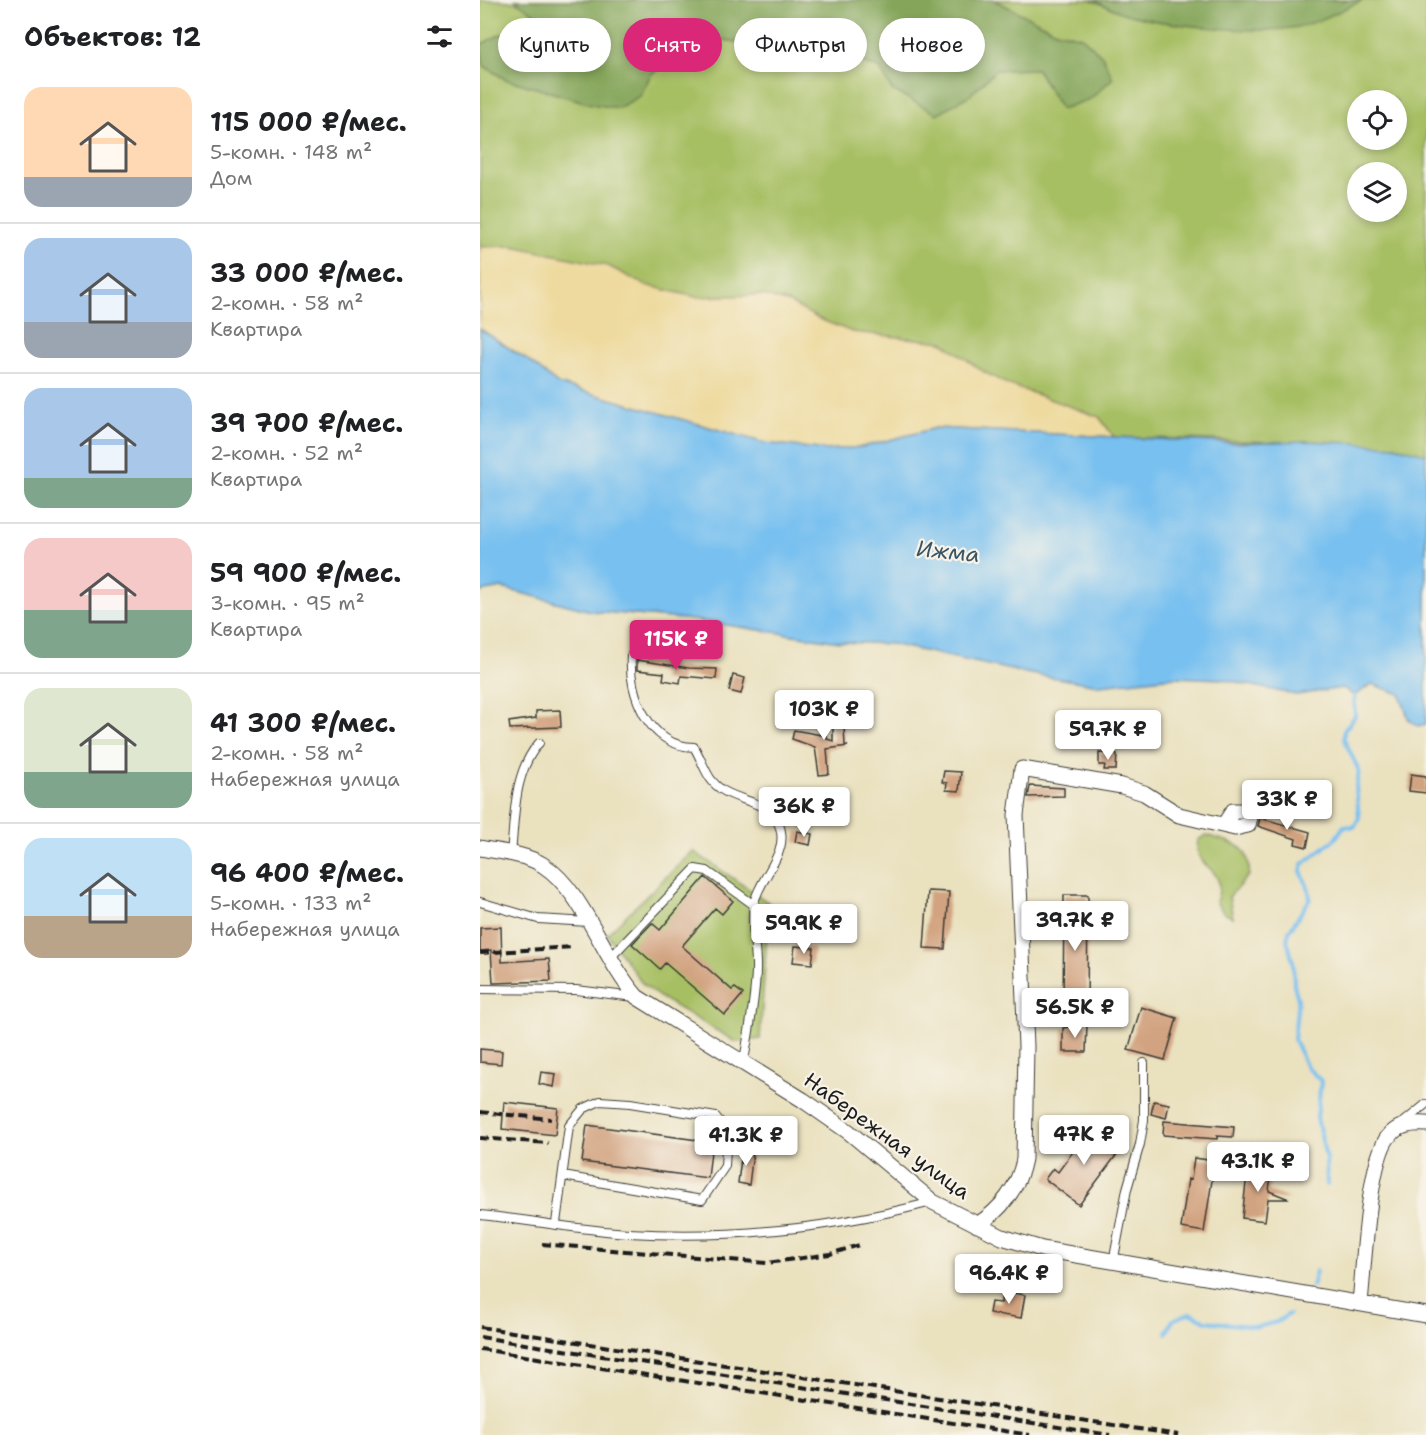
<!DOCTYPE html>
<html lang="ru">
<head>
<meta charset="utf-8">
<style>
  :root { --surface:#fff; --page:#f6f6f6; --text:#202124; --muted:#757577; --line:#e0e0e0; --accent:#db2777 }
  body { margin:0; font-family:"Shantell Sans",sans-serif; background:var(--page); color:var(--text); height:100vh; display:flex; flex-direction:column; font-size:22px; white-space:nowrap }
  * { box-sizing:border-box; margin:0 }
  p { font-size:20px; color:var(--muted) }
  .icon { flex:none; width:33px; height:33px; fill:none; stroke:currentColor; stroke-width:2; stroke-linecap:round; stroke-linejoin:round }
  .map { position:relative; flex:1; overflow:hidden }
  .drawer { display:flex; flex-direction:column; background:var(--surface); width:480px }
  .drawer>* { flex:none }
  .guide { position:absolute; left:18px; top:18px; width:570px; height:54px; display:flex; gap:12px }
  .controls { position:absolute; left:867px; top:90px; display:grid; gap:12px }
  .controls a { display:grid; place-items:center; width:60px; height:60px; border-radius:50%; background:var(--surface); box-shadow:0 3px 9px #0003; font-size:30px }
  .price { position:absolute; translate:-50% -51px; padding:0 14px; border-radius:6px; background:#fff; color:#222; font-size:20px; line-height:39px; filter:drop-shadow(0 2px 3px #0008) }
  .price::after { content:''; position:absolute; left:50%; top:36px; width:18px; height:14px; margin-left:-9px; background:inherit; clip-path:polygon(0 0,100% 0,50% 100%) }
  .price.on { background:var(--accent); color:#fff }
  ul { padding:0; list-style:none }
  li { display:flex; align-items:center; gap:18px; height:150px; padding:0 24px }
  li+li { border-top:2px solid var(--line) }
  li span { display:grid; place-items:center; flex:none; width:168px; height:120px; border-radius:18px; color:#555 }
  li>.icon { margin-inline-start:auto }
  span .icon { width:72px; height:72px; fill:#fffc; stroke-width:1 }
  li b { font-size:26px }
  h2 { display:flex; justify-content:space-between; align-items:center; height:72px; padding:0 24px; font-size:26px }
  .tag { padding:0 21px; border-radius:27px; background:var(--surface); box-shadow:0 3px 9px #0003; font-size:21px; line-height:54px }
  .tag.on { background:var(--accent); color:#fff }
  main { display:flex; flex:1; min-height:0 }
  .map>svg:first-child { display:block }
  .green { fill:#a7bf64; stroke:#626e40; stroke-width:1.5; fill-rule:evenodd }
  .forest { fill:#85a65a; stroke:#50613b; stroke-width:1.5 }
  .sand { fill:#eeda9e; stroke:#857b5d; stroke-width:1.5 }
  .water { fill:#77c0f0; stroke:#4a6e86; stroke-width:1.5 }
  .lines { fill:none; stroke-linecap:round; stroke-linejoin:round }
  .stream { stroke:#77c0f0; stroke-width:4 }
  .building { fill:#d2a380 }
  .service-casing { stroke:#3b3a34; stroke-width:10 }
  .minor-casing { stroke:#3b3a34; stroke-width:17 }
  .service { stroke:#fff; stroke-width:8 }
  .minor { stroke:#fff; stroke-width:15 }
  .rail { stroke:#1c1c1c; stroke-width:4; stroke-dasharray:9 4.5; stroke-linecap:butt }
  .labels { text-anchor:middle; stroke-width:4.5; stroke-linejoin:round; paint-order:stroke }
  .street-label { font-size:21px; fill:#1c1c1c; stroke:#f7f3e8 }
  .water-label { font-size:22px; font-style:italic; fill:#3c5566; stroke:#f7f3e8 }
</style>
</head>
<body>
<main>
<section class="drawer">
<h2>Объектов: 12<svg class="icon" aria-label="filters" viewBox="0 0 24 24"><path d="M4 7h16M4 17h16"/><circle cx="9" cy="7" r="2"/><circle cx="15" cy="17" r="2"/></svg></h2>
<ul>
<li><span style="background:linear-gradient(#ffd9b3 75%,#9aa5b1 0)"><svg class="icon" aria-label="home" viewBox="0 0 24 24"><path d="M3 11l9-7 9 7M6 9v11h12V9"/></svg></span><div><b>115 000 ₽/мес.</b><p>5-комн. · 148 m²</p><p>Дом</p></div></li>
<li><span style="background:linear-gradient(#a9c7e8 70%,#9aa5b1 0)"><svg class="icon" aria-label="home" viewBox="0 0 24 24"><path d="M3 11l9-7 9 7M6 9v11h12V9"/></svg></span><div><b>33 000 ₽/мес.</b><p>2-комн. · 58 m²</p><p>Квартира</p></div></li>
<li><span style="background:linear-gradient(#a9c7e8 75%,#7fa58c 0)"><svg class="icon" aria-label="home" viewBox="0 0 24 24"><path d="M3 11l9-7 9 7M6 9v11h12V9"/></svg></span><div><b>39 700 ₽/мес.</b><p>2-комн. · 52 m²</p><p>Квартира</p></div></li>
<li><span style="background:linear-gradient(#f6c9c9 60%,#7fa58c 0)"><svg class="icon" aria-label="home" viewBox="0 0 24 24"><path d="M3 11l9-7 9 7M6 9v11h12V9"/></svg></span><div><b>59 900 ₽/мес.</b><p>3-комн. · 95 m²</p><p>Квартира</p></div></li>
<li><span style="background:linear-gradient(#dfe7d0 70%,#7fa58c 0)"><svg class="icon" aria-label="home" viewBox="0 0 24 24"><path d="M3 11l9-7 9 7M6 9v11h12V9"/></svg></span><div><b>41 300 ₽/мес.</b><p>2-комн. · 58 m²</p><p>Набережная улица</p></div></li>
<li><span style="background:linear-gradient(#bfe0f5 65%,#b9a48a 0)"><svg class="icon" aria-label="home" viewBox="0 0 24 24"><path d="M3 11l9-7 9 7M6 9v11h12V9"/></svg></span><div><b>96 400 ₽/мес.</b><p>5-комн. · 133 m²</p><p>Набережная улица</p></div></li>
</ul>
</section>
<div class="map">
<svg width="946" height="1435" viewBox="0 0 946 1435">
  <rect width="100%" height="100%" fill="#f7f3e8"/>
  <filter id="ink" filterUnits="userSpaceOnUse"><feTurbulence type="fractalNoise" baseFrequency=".0167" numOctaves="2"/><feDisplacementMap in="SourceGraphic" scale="12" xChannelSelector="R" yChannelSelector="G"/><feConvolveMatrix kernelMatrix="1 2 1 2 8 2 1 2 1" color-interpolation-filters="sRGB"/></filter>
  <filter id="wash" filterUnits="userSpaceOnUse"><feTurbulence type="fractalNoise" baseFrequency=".008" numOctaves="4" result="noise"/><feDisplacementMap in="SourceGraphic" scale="24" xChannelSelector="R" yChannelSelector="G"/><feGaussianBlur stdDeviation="1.35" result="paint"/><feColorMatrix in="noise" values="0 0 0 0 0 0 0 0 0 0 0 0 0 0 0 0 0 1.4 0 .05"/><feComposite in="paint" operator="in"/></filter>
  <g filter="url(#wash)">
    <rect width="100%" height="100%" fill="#eae1bf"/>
    <path class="green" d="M0,0C37,0 39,0 68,23L63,37L46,42L21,34L0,45Z
      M514,0H612L647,14L838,20L883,0H946V454L914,446L634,437L619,417L527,384L504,372L462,342L372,332L339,319L310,303L282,295L215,297L165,285L128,266L32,246L0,247V47L4,66L25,79L112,104L138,108L160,96L171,74L227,37L263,43L282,62L320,64L369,59L400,68L412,90L457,113L490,95L516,70L557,69L568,89L602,37L576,31ZM878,100H916V140H878ZM878,172H916V212H878Z
      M726,835C752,844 771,842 769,875L749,897L753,918L743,912L736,902C750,863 712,873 718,840Z
      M213,851L289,903L280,1039L256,1042L178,996L162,983L127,934Z"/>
    <path class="forest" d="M35,0H514L576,31L602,37L622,56L633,78L610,99L581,109L557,69L516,70L490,95L457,114L412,90L400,68L369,59L320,64L282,62L263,43L227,37L171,74L160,96L138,108L112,104L25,79L4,66L0,45L21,34L46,42L63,37L67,23Z
      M612,0H883C860,10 836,25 810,28C771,34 684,25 646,14C634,10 623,4 612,0Z"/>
    <path class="sand" d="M32,246L128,266L165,285L215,297L282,295L310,303L339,319L372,332L462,342L504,372L527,384L619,417L634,437L456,428L382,447L348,450L284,443L78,384L46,359L0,329V247Z"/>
    <path class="water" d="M0,329L46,359L78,384L285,443L348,450L382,447L456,428L756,443L828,441L871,443L914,446L946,454V724L938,726L929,720L920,694L892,684L874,696L863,688L816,695L742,679L695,677L619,685L545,673L411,644L360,642L213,620L111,611L22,588L0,592Z"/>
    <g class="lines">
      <path class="stream" d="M847,1185L846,1158L837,1118L841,1081L827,1067L814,1040L818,999L814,985L813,962L807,940L809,931L830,899L829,890L821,871L823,864L855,839L864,826L874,827L879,818L876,787L879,771L864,739V731L875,716L874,693
        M832,1286L836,1271
        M686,1333L693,1320L710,1313L726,1321L777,1327L797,1322L809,1314"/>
    </g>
    <g id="blocks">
      <path class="building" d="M157,660L209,668L237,669L236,679L201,676L200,683L183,680L184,673L157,670Z
        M253,675L265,678L261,694L249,691Z
        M80,710L81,727L30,729L29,722L56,718V711Z
        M353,710H363L365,745L368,746L347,749L349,774L339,775L335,747L312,739L314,730L347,736V739L353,741Z
        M583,726H605V743H583Z
        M637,732L653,734L652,745L635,742Z
        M619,753L637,754L636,770H624L625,765H619Z
        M464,771L481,772L479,791L466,790L467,783L462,782Z
        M931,774L946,776V793L929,791Z
        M550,786L584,788V796L548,797Z
        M780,818L830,832L827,847L815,844L816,839L778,826Z
        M317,831L332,834L330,845L315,842Z
        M225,877L253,901L242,914L235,908L202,946L252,990L255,988L263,994L245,1015L185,963L180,969L152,944L172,923L180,930Z
        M448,891L469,892L465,949L444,948Z
        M584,895H608L607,1008L583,1010Z
        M21,927L22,962L69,959L71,981L13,983L11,950L0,951V928Z
        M315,946L334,948L332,964L313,962Z
        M661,1007L697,1018L685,1060L648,1050Z
        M607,1024L606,1052H583V1028Z
        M0,1049L22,1051L21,1064L0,1062Z
        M61,1072L76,1074L74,1087L59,1084Z
        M674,1101L689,1104L686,1118L671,1114Z
        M24,1102L78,1108L75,1135L22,1129Z
        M684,1121L754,1127L753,1137L737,1136V1139L683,1135Z
        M107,1125L232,1142L228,1178L102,1162Z
        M611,1127L641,1149L599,1205L565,1179L573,1168L578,1172Z
        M262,1150L273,1152L269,1185L258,1183Z
        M714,1158L735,1161L724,1232L701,1228L708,1179L711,1180Z
        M768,1165L792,1168L789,1191L809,1199H788L785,1221L762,1218Z
        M522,1291L545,1295L541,1318L509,1313L511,1302L521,1303Z"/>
    </g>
  </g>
  <g filter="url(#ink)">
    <use href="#blocks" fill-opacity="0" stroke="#3b3a34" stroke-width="1.5"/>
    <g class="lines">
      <defs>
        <path id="service" d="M151,656C148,693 169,747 214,747C224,763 226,781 244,791C261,801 285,802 296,819C315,849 280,875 274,903C270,925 277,948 276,971C275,1001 269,1031 264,1061
          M31,854C35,816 33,773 59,743
          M0,902L58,919L109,922
          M131,957L215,869L227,871L274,905
          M0,989L96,990L155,997
          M924,1122L946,1104
          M0,1215C50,1220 100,1230 149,1233C250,1239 354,1228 452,1202
          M76,1223L89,1126L103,1109L120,1101L150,1103L236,1117L247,1131L245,1166L222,1200L83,1176
          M633,1263L647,1189L660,1144L664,1120V1063"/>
        <path id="minor" d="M0,848C20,852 45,854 63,865C104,891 124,961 157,997L323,1100L369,1132L453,1202L522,1237L562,1249L946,1315
          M497,1225C521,1210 539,1187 544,1159L546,1046L536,815L542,769L642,786L664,793L699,815L755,828L768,825L770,817L765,811H753L744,825
          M880,1303C884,1266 888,1164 908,1137C918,1125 931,1123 946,1124"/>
      </defs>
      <use href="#service" class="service-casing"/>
      <use href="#minor" class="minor-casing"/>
      <use href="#service" class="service"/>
      <use href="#minor" class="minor"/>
      <path class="rail" d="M0,953L92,947
        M0,1112L71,1119
        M0,1138L68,1143
        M62,1244L287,1263L350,1254L379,1245
        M0,1327L698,1435
        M0,1337L630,1435
        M0,1349L550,1435"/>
    </g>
  </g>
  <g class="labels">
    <g class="street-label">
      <text transform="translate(407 1136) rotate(36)" y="7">Набережная улица</text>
    </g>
    <g class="water-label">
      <text transform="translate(468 551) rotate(6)" y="8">Ижма</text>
    </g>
  </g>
</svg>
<div class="controls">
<a><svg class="icon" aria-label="locate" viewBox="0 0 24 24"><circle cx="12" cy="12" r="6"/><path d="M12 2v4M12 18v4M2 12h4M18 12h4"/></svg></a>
<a><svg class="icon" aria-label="layers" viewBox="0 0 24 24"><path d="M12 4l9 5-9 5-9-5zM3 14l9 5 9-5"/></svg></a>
</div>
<b class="price on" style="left:196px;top:671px">115K ₽</b>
<b class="price" style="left:344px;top:741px">103K ₽</b>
<b class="price" style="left:628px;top:761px">59.7K ₽</b>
<b class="price" style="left:807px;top:831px">33K ₽</b>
<b class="price" style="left:324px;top:838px">36K ₽</b>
<b class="price" style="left:595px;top:952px">39.7K ₽</b>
<b class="price" style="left:324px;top:955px">59.9K ₽</b>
<b class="price" style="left:595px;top:1039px">56.5K ₽</b>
<b class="price" style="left:604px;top:1166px">47K ₽</b>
<b class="price" style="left:266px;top:1167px">41.3K ₽</b>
<b class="price" style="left:778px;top:1193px">43.1K ₽</b>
<b class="price" style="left:529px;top:1305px">96.4K ₽</b>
<div class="guide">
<a class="tag">Купить</a>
<a class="tag on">Снять</a>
<a class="tag">Фильтры</a>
<a class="tag">Новое</a>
</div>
</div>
</main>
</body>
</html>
